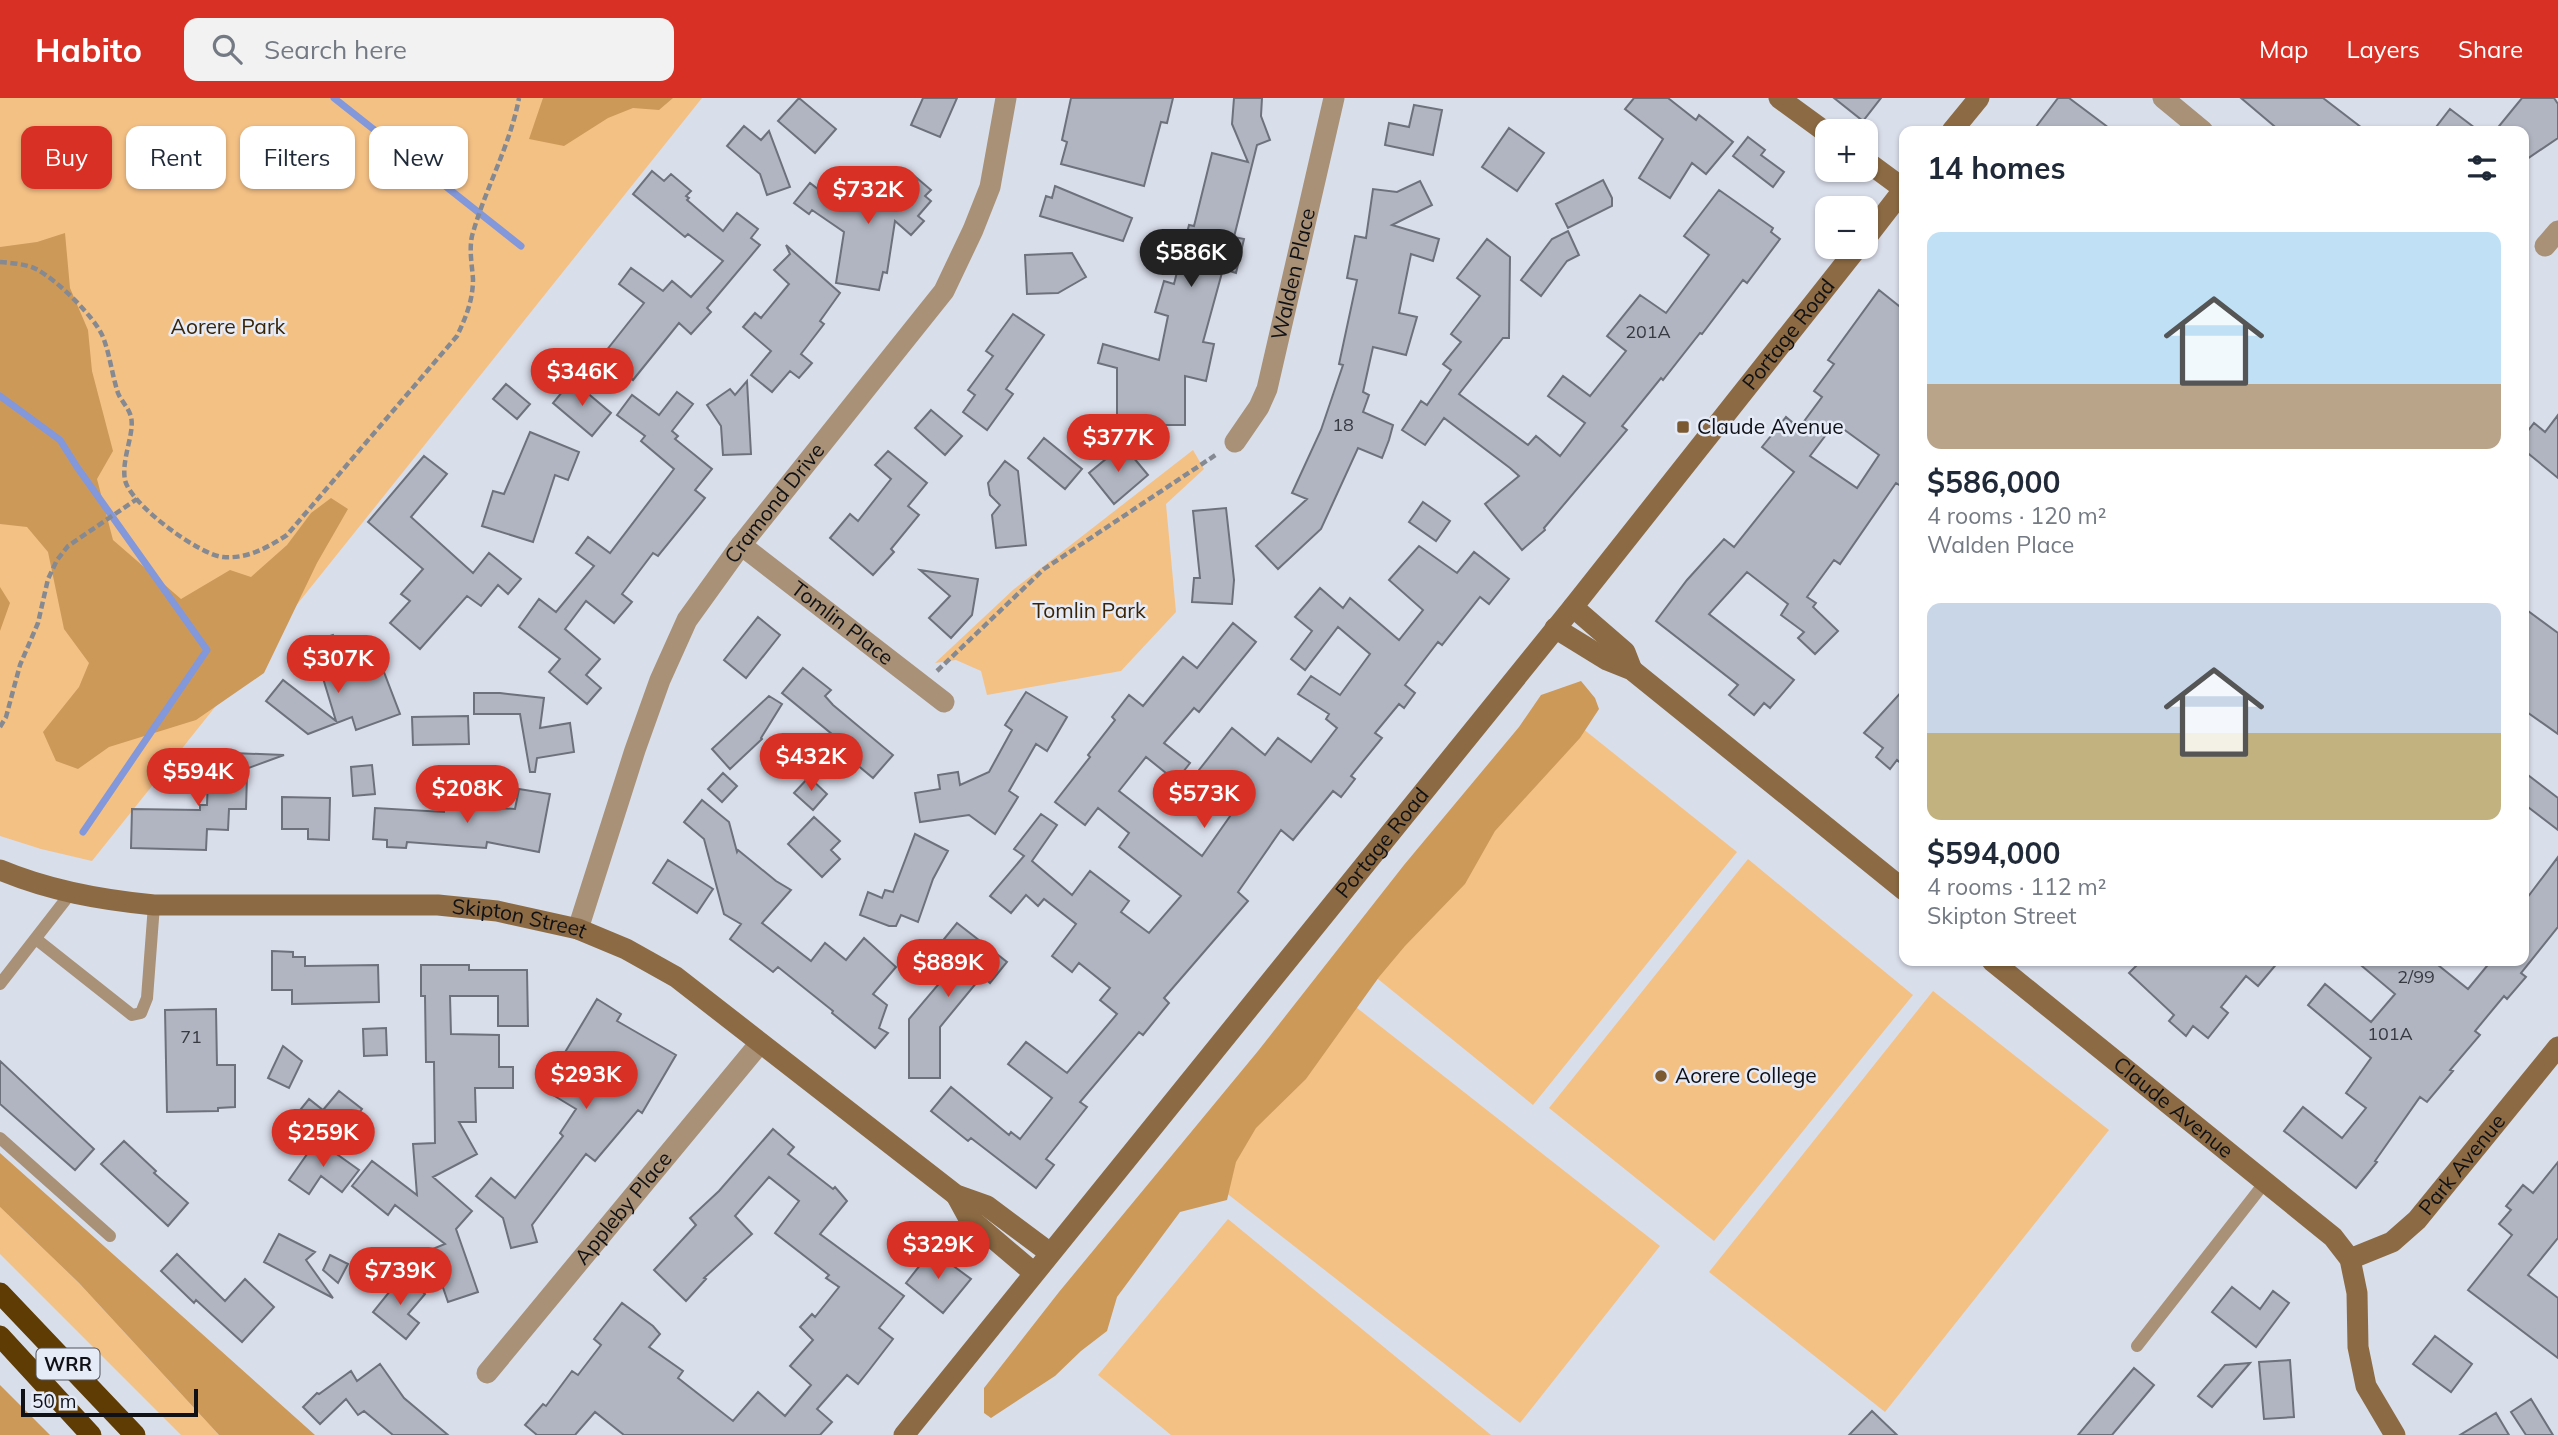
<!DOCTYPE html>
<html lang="en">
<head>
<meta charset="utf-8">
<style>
  :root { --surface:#fff; --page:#f2f2f3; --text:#1f2937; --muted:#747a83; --accent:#d93025 }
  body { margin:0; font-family:Mulish,sans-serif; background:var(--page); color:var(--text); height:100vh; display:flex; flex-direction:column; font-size:26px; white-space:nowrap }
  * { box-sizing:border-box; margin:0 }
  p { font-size:23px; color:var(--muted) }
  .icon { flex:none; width:38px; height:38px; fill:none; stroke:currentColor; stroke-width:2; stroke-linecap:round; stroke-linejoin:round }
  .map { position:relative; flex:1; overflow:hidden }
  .panel { position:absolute; left:1899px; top:28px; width:630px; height:840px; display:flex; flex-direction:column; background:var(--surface); border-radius:14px; box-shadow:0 2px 5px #0004 }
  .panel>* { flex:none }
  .top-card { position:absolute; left:21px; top:28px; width:665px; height:63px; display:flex; gap:14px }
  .controls { position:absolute; left:1815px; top:21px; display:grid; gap:14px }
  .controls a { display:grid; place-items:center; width:63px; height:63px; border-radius:14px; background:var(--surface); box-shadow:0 2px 5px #0004; font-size:35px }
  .scale { position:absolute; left:21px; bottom:18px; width:177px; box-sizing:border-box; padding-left:7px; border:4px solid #101116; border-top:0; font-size:19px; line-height:24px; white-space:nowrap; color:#101116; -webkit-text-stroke:5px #e6ebf8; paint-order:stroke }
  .price { position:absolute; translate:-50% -60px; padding:0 16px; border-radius:24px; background:var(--accent); color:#fff; font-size:23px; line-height:46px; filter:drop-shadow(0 2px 4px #0008) }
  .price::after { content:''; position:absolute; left:50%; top:42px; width:21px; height:16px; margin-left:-10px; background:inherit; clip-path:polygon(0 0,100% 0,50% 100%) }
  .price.active { background:#222; color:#fff }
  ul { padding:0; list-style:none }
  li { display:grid; align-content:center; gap:14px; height:371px; padding:0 28px }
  li span { display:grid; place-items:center; height:217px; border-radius:14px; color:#555 }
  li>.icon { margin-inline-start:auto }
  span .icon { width:126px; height:126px; fill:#fffc; stroke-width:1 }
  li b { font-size:30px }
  h2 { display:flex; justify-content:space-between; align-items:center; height:84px; padding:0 28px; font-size:30px }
  .tag { padding:0 24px; border-radius:14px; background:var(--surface); box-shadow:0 2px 5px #0004; font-size:24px; line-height:63px }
  .tag.active { background:var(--accent); color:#fff }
  header { display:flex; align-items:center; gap:42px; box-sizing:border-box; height:98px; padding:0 35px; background:var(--accent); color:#fff }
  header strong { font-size:33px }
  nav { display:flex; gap:38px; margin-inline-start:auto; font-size:24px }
  .search { width:490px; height:63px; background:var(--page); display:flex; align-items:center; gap:18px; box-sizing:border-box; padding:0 24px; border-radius:14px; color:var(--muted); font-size:26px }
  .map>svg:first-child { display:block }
  .green { fill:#f4c185 }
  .forest { fill:#cc9959 }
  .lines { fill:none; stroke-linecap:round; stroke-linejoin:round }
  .stream { stroke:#8398db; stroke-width:7 }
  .building { fill:#b0b5c1; stroke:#6d717c; stroke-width:2; fill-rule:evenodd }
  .path { stroke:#858992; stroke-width:4.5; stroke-dasharray:7 3.5; stroke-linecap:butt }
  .lane { stroke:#a89177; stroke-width:12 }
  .street { stroke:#a89177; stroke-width:21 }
  .secondary { stroke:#8c6b44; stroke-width:21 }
  .highway { stroke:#5f3c04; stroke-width:21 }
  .poi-dot { fill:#7b5a31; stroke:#e6ebf8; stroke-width:2.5 }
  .labels { text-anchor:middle; stroke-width:5; stroke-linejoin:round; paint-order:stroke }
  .number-label { font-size:18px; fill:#383a41 }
  .shield { fill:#e6ebf8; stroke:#50525a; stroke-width:2 }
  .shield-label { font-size:19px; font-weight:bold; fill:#101116 }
  .street-label { font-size:21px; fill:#101116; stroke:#e6ebf8 }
  .park-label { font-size:21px; fill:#392407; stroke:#e6ebf8 }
  .poi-label { font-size:21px; fill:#101116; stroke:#e6ebf8; text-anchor:start }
</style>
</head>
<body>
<header>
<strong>Habito</strong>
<div class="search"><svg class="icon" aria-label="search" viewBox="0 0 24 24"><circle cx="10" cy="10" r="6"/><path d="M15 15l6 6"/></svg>Search here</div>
<nav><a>Map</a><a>Layers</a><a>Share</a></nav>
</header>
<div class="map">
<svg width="2558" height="1337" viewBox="0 0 2558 1337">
  <rect width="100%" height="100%" fill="#d9deeb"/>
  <path class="green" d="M0,0H702L92,763L41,751L0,738Z
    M1193,352L1204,371L1166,406L1176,514L1121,573L987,597L981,573L956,562L935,565L1014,491Z
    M1567,618L1737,754L1533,1007L1373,877Z
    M1748,761L1913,897L1714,1143L1549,1010Z
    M1933,893L2109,1032L1885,1314L1709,1174Z
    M1352,906L1660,1148L1520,1325L1211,1083Z
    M0,1109L79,1185L219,1337H181L0,1156Z
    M1228,1121L1491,1337H1171L1098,1277Z"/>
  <path class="forest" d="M543,0H673L659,12L633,10L608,20L564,48L529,41Z
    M65,135L70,190L88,232L92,273L113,353L97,381L113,442L181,501L230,472L251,479L287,447L311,415L331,400L348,411L317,465L264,575L196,622L109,649L78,671L56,663L43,634L79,589L89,565L64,531L48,454L27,429L0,426V149L37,144Z
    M0,489L10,505L0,533Z
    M1581,583L1595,600L1599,611L1580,640L1495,733L1465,786L1405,848L1379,879L1306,981L1256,1030L1236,1064L1227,1102L1180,1114L1117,1199L1107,1233L1081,1253L1055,1278L991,1320L984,1315V1290L1059,1194L1258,953L1404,767L1519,629L1541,597Z
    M0,1055L315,1337H219L79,1185L0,1109Z
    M0,1287L50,1337H0Z"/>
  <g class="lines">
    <path class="stream" d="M334,0L521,148
      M0,298L60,342L77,369L207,552L83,734"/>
  </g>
  <path class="building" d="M799,0L836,31L815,55L778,23Z
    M923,0H957L940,39L911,27Z
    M1071,0H1173L1167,25L1161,24L1144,88L1061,66L1067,44L1062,42Z
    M1234,0H1262L1261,18L1270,42L1257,47L1234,139L1244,141L1236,175L1223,171L1203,244L1214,246L1206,283L1185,278V327H1117V270L1098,265L1103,246L1159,262L1168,218L1155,214L1164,183L1174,186L1189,127L1194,128L1212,55L1248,64L1232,26Z
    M1634,0H1668L1696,22L1699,17L1733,44L1706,76L1692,65L1670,100L1639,80L1663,41L1625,11Z
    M1834,0H1881L1863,23Z
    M2058,0H2069L2113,33H2033Z
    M2241,0H2323L2366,33H2280Z
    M2522,0H2554L2558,6V40L2524,63V33H2495Z
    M1414,7L1442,12L1433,57L1385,47L1389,25L1409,29Z
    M2450,11L2479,33H2433Z
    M744,28L761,42L769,33L790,89L767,97L760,76L727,48Z
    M1509,30L1544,55L1517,93L1482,69Z
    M1748,39L1765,52L1761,57L1784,74L1773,89L1733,58Z
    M652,73L664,83L671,76L691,93L686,98L689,100L687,102L723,133L737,115L758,131L751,140L760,147L707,210L711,214L691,236L679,225L633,282L602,258L644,205L619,186L631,170L663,193L672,183L691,199L723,163L688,136L685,139L633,96Z
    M911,75L931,92L925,98L931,103L918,118L924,123L911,137L895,123L887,175L883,174L879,192L836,185L844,134L812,112L809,116L794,105L810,85L832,102L837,96L844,102L860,83L886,104Z
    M1603,82L1612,100V108L1568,130L1556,106Z
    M1420,83L1432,107L1392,127L1439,141L1433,163L1411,156L1399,215L1417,219L1406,257L1373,249L1363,294L1369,297L1363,314L1393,327L1389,342L1382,360L1358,350L1321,431L1278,471L1256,448L1307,401L1292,395L1321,332L1343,267L1339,266L1357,182L1347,180L1355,138L1366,140L1373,91L1397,94Z
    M1055,88L1132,120L1123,143L1040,118L1046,98L1052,100Z
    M1719,92L1773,130L1771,134L1780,141L1747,185L1743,182L1702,236L1700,235L1663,282L1661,280L1622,328L1627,332L1544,430L1545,432L1522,452L1485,406L1519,378L1510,370L1444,320L1425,347L1402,332L1421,303L1427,307L1451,272L1443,266L1461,244L1451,236L1480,198L1457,180L1487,141L1510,159L1509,240H1503L1459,296L1528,347L1536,338L1560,358L1585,325L1548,298L1563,278L1590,298L1626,253L1607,238L1640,197L1666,215L1709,157L1684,138Z
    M1568,133L1579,157L1567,163L1541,198L1521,182L1552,141Z
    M786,147L840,195L820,223L824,226L801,256L812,265L799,280L790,273L772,294L751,277L771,253L743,229L755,215L761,220L789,186L774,172L790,156Z
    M1072,155L1086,179L1058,195L1027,196L1025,157Z
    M1879,192L1904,212V390L1896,385L1840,466L1834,462L1807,499L1816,505L1813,509L1838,533L1815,556L1798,540L1804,534L1781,517L1788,506L1747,474L1709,516L1794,582L1770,610L1764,605L1754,617L1729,597L1738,587L1656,523L1687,482L1724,441L1734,449L1794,374L1762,349L1786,319L1799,330L1822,299L1814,293L1834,266L1828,262ZM1835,325L1879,357L1857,390L1810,358Z
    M1013,216L1044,237L1006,291L1013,296L987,332L963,314L975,297L968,292L993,258L986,253Z
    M572,282L611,315L592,338L553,305Z
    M747,283L751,356L723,357L721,328L707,307L730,291L735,297Z
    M506,286L530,306L517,321L493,301Z
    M677,294L693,306L672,333L678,338L675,341L712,371L695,392L705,400L658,458L653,455L622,496L632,504L614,525L586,503L565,531L600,561L586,577L601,590L587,606L549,574L560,561L519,529L539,501L556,514L594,468L576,455L588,439L610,455L674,371L641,343L645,338L617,317L632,297L659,317Z
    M931,312L962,338L945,357L915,330Z
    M2558,317V380L2524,352V338L2534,325L2545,334Z
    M530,334L579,354L568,382L555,377L533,444L482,428L493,393L504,396Z
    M1044,340L1082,371L1065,391L1028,360Z
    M1123,347L1148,377L1114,406L1089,375Z
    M888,353L927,385L908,408L919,417L891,451L894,454L873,477L830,440L850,416L858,423L891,381L875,367Z
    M424,358L447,376L411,419L473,475L489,455L521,481L508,496L498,487L481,508L467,498L420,551L390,525L410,503L401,496L423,471L368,424Z
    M1005,363L1018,373L1026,447L996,450L992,417L1000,407L990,397L988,385Z
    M1423,404L1450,423L1436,443L1409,424Z
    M1226,410L1234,482L1232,506L1192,504L1194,480H1200L1193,413Z
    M1419,448L1457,475L1474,454L1509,481L1489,506L1480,499L1442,547L1438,544L1418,570L1405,587L1415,595L1404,610L1399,606L1375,635L1382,640L1351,678L1355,681L1341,699L1333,693L1293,742L1281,732L1238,794L1248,803L1164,900L1169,905L1143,937L1139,934L1080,1004L1087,1009L1046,1061L1054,1067L1036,1090L971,1040L968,1043L931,1013L951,989L1009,1037L1011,1034L1020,1041L1052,1000L1008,966L1026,944L1067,975L1117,916L1100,902L1110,890L1079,865L1072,874L1052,858L1076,826L1044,801L1038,808L1026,797L1011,815L990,798L1024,758L1014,751L1041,716L1057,727L1032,763L1072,797L1090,773L1129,803L1121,814L1149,835L1181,798L1119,749L1129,735L1098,710L1085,727L1055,704L1090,659L1088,657L1115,622L1112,619L1129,597L1143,608L1183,559L1197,570L1233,525L1256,544L1199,614L1194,610L1164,645L1190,665L1176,683L1146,659L1119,693L1202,758L1240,704L1199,672L1232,630L1265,657L1278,640L1311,664L1337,630L1326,621L1329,616L1298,596L1311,578L1340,597L1370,556L1338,529L1305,572L1291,561L1312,533L1295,519L1320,490L1343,510L1350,500L1399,542L1423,512L1389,482Z
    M920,472L978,481L972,517L951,540L929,520L950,498Z
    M2524,510L2558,535V636L2524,612Z
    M758,519L780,537L746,580L724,562Z
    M333,537L347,582L382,569L400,616L356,632L352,619L308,636L266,603L283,582L336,623L312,544Z
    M803,570L831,592L825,598L833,607L893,657L873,680L844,656L826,678L810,665L833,637L782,595Z
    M1904,591V668L1897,662L1890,671L1876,659L1883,650L1864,635Z
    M1026,594L1067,619L1047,653L1036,646L1009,693L1018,699L995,736L969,717L920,724L915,695L940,691L938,677L958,674L960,687L989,674L1012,632L1005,627Z
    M474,595H500L544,600L540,630L570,625L574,654L537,660L535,674H530L520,616H474Z
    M769,598L782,606L761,640L762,641L730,671L712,651Z
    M468,618L469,646L413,647L412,619Z
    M209,654L284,657L235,675V677L247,676L246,711H229L228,732L207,731L206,752L131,750L132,711L200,712V707H207Z
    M372,667L375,696L353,698L351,669Z
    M2524,674L2558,700V732L2524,706Z
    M723,675L737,688L722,704L708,691Z
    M809,679L827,696L813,712L794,695Z
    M519,691L550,696L539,754L487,744L486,750L407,744L406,750L387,749V742L373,741L375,710L444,714V707L515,711Z
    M282,699L330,700L329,742L308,741V731H282Z
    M702,702L729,724L737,754L738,752L776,783L791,792L762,825L811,863L825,845L846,862L864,840L896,869L873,896L887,907L879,930L888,935L875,950L832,915L833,913L778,869L773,874L730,841L741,826L724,816L704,741L684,724Z
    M814,719L840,743L831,752L840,761L822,779L788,746Z
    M915,736L948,753L933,781L918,824L901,817L896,828H889L860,817L868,794L882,800L885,792L893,794Z
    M2558,759V829L2521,875L2526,879L2507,901L2504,898L2475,933L2480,937L2450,972L2453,973L2427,1004L2420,999L2375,1063L2377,1064L2356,1090L2284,1033L2303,1009L2342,1040L2366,1010L2346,995L2371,960L2308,907L2325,886L2371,924L2395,896L2356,863H2433L2468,891L2491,863H2524V804Z
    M668,762L713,791L697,815L653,785Z
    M957,825L1007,864L990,885L982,878L940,929V980H909V921L960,861L940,846Z
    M272,853L293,854V859H305V868L378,867L379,904L292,906V892H272Z
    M2141,863H2279L2258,888L2246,878L2221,909L2228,915L2208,940L2193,928L2186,938L2169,923L2174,917L2129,875Z
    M421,867H469V872H527L528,928H498V898H450L451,936L499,937V969H513V990H475L476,1024H459L477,1056L433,1079L472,1113L456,1131L478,1194L448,1204L430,1152L445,1146L395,1107L388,1117L352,1088L372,1063L417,1097L413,1046L435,1045L434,964H426L425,898H421Z
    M597,901L621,916L617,923L676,957L642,1015L638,1012L595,1063L586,1056L532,1127L537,1144L511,1150L503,1120L476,1098L491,1080L515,1100L563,1038L560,1035L576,1011L543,991Z
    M216,911L217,967H235V1009L218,1010V1013L167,1014L165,912Z
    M386,930L387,957L364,958L363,931Z
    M283,948L302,963L289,990L268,980Z
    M0,963L94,1051L75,1072L0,1006Z
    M339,993L362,1011L334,1047L296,1017L309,1001L323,1012Z
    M773,1031L794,1049L788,1056L833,1091L835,1089L847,1103L820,1136L904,1198L879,1230L893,1241L870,1271L858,1286L847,1277L817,1311L832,1324L820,1337H624L595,1314L575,1337H537L525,1327L543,1306L546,1308L572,1273L578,1277L601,1247L594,1241L622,1205L653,1228L660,1236L649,1249L683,1273L678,1280L733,1323L758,1294L785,1318L811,1287L790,1268L813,1242L800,1229L812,1216L815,1219L839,1189L826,1180L829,1177L775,1135L799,1103L769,1079L735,1118L752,1136L704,1180L706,1181L686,1203L654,1172L696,1127L690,1120L719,1093Z
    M317,1042L359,1072L342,1094L321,1078L309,1096L289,1082Z
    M124,1043L156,1073L154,1075L188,1105L168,1128L101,1066Z
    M2558,1064V1140L2528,1177L2558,1200V1260L2468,1192L2512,1137L2499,1126L2511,1112L2506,1108L2523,1087L2533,1095Z
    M279,1136L315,1154L306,1162L333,1200L264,1164Z
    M932,1152L971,1181L943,1215L906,1185Z
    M177,1156L225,1203L245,1181L274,1209L242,1244L196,1202L194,1205L161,1173Z
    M330,1157L348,1166L338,1185L323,1172Z
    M403,1177L425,1196L408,1216L419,1225L406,1241L373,1214Z
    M2232,1189L2260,1211L2273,1193L2289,1205L2256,1249L2212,1214Z
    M2435,1238L2472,1266L2451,1294L2413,1266Z
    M2290,1262L2294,1319L2264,1321L2259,1264Z
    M2250,1265L2212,1309L2198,1298L2225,1267Z
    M380,1266L404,1300L448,1337H393L364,1313L358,1317L346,1301L320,1326L303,1309L317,1295L319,1296L351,1273L357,1283Z
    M2134,1270L2154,1287L2112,1337H2078Z
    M2531,1301L2553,1337H2526L2511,1314Z
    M1872,1313L1897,1337H1849Z
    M2496,1315L2509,1337H2460Z"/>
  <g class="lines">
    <path class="path" d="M0,164C12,165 26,166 36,171C56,181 95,219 103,239C110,257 112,277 118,295C121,303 129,310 131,319C135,335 121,361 125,382C130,406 199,457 223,459C247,461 267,450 287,437L457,238C466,219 473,202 473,181C472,167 469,152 472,138C485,91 510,48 519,0
      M937,573L1044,471L1217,356
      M0,629L6,619L20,567L38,525L48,481L57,462L68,448L137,401"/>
    <path class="lane" d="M36,841L132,917L141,915L147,900L154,807
      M0,886L70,796
      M0,1040L110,1138
      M2137,1248L2266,1083"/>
    <g class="street">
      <path d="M2163,0L2203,33"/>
      <path d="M2545,148L2558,133"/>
      <path id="s1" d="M1235,344L1259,309L1267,291L1334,0"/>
      <path id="s2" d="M741,447L944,604"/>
      <path id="s3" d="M578,831L635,652L660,582L687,522L741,447L944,193L973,132L990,89L1006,0"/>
      <path id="s4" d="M487,1275L760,945"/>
    </g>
    <g class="secondary">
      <path d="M1779,0L1827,35"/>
      <path d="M1952,33L1979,0"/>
      <path d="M1866,63L1904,91"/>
      <path d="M1866,140L1904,91"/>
      <path d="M1573,509L1625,554L1632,572"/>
      <path d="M1555,530L1607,562L1632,572L1904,792"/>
      <path id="s5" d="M0,772C50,793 101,802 154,807H438L497,813L578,831L626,851L676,879L956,1097L987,1108L1050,1155"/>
      <path id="s6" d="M1992,863L2333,1139L2350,1161L2357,1195L2358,1249L2366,1288L2395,1337"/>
      <path d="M956,1097L968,1119L1034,1175"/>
      <path id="s7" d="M2350,1161L2392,1144L2417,1122L2558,949"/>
      <path id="s8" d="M904,1337L1573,509L1858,149"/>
    </g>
    <path class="highway" d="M0,1195L135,1337
      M0,1238L91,1337"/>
  </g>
  <g class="poi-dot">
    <rect x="1676" y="322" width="14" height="14" rx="3.5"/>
    <circle cx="1661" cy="978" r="7"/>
  </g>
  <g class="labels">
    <g class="number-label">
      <text x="1648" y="240">201A</text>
      <text x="1343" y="333">18</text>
      <text x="2416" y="885">2/99</text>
      <text x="2390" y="942">101A</text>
      <text x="191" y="945">71</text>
    </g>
    <rect class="shield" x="36.5" y="1250.5" width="63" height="31" rx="5"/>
    <g class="shield-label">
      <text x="68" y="1273">WRR</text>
    </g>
    <g class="street-label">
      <text dy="7" stroke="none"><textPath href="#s1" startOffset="180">Walden Place</textPath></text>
      <text dy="7" stroke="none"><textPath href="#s8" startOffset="1412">Portage Road</textPath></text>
      <text dy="7" stroke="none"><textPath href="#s3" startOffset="474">Cramond Drive</textPath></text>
      <text dy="7" stroke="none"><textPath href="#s2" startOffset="128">Tomlin Place</textPath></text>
      <text dy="7" stroke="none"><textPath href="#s8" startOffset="761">Portage Road</textPath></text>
      <text dy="7" stroke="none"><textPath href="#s5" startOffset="525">Skipton Street</textPath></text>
      <text dy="7" stroke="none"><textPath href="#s6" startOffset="233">Claude Avenue</textPath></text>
      <text dy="7" stroke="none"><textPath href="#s7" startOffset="150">Park Avenue</textPath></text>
      <text dy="7" stroke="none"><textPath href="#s4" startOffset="214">Appleby Place</textPath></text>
    </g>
    <g class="park-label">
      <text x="228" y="236">Aorere Park</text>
      <text x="1089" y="520">Tomlin Park</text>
    </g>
    <g class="poi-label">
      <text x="1697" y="336">Claude Avenue</text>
      <text x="1675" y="985">Aorere College</text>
    </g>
  </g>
</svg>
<div class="controls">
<a>+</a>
<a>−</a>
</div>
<div class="scale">50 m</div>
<b class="price" style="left:868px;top:128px">$732K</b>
<b class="price active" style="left:1191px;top:191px">$586K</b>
<b class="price" style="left:582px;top:310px">$346K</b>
<b class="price" style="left:1118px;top:376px">$377K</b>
<b class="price" style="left:338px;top:597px">$307K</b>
<b class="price" style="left:811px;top:695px">$432K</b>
<b class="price" style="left:198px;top:710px">$594K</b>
<b class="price" style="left:467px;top:727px">$208K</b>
<b class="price" style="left:1204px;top:732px">$573K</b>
<b class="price" style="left:948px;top:901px">$889K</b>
<b class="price" style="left:586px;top:1013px">$293K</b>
<b class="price" style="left:323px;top:1071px">$259K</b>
<b class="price" style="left:938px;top:1183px">$329K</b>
<b class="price" style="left:400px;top:1209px">$739K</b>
<div class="top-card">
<a class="tag active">Buy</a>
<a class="tag">Rent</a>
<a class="tag">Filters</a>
<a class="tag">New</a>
</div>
<section class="panel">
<h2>14 homes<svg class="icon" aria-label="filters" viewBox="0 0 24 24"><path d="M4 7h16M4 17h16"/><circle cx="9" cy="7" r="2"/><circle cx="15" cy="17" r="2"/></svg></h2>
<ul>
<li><span style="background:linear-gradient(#bfe0f5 70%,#b9a48a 0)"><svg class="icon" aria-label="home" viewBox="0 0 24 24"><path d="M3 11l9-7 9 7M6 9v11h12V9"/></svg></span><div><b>$586,000</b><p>4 rooms · 120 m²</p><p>Walden Place</p></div></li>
<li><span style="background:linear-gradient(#c9d6e8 60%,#c2b280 0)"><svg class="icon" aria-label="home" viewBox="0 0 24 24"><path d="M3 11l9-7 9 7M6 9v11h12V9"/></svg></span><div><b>$594,000</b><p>4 rooms · 112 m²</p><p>Skipton Street</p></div></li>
</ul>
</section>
</div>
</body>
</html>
